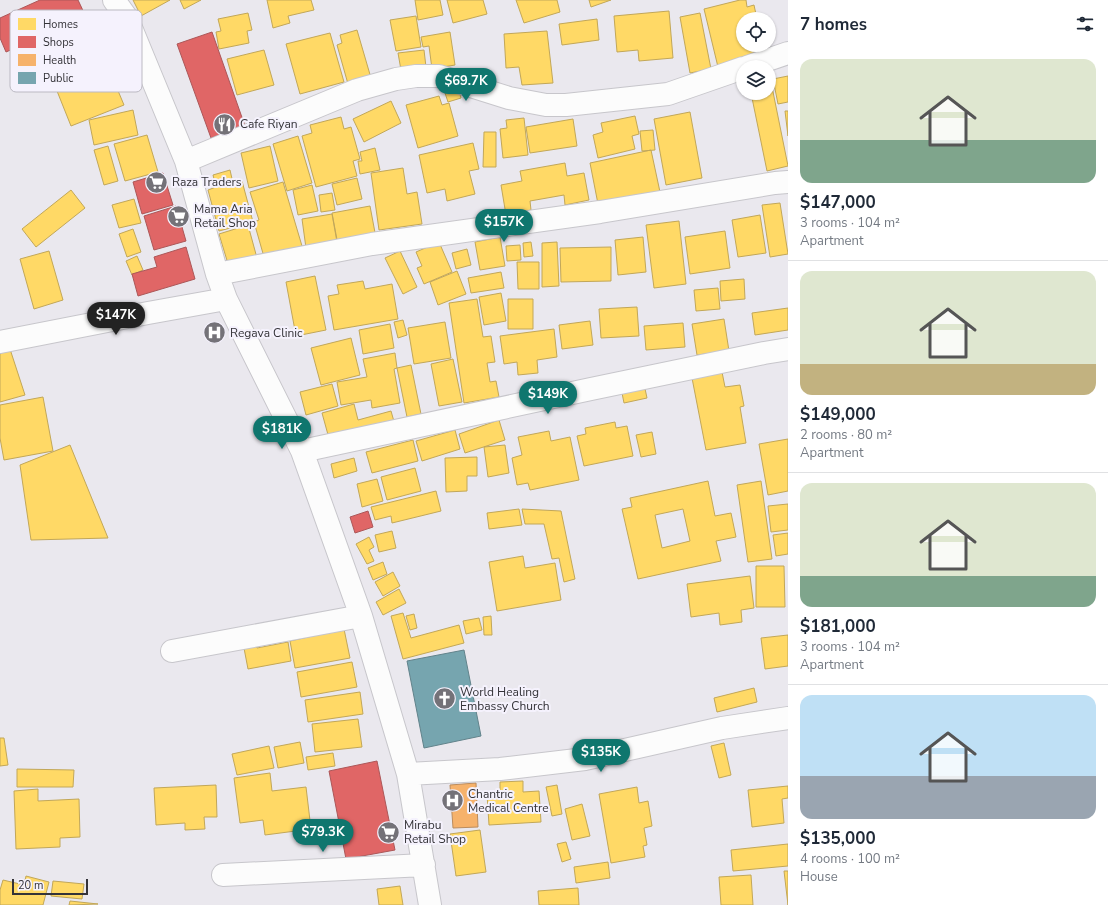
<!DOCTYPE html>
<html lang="en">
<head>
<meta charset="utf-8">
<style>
  :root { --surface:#fff; --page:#f6f6f7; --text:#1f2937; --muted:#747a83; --line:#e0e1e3; --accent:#0f766e }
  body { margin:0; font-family:"Nunito Sans",sans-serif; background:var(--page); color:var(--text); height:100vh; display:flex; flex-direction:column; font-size:15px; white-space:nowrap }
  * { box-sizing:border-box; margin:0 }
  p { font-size:13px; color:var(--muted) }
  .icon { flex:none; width:22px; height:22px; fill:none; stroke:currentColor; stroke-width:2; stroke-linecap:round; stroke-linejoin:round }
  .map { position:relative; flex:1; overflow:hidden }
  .drawer { display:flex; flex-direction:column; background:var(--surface); width:320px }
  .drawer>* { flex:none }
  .tools { position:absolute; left:736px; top:12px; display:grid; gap:8px }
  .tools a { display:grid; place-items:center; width:40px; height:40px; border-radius:50%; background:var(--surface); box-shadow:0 1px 3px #0004; font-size:20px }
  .scale { position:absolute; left:12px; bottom:10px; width:76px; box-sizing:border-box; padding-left:4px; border:2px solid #343338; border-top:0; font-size:11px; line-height:14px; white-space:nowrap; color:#343338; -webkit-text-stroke:3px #f5f2fd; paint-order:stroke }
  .price { position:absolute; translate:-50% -34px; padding:0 9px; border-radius:14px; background:var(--accent); color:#fff; font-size:13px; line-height:26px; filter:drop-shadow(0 1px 2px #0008) }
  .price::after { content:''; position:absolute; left:50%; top:24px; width:12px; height:9px; margin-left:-6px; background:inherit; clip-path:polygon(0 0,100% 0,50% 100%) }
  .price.selected { background:#222; color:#fff }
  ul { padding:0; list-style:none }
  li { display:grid; align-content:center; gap:8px; height:212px; padding:0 12px }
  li+li { border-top:1px solid var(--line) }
  li span { display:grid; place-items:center; height:124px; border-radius:12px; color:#555 }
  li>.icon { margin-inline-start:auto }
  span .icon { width:72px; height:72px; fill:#fffc; stroke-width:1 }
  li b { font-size:17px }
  h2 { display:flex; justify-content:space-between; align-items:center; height:48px; padding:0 12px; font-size:17px }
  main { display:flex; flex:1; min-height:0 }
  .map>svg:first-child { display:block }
  .homes { fill:#ffd966; stroke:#c2a758; fill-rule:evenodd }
  .shops { fill:#e06666; stroke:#ac5758 }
  .health { fill:#f6b26b; stroke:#bc8c5c }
  .public { fill:#76a5af; stroke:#62838b }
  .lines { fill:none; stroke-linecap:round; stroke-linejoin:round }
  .minor-casing { stroke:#c7c6cb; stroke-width:24 }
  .minor { stroke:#fcfcfc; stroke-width:22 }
  .labels { text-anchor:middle; stroke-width:4; stroke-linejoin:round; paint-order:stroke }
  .poi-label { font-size:12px; fill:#343338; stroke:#f5f2fd; text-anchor:start }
  .key { fill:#f5f2fd; stroke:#bbb9c2; stroke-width:1 }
  .key-label { font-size:11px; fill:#343338 }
</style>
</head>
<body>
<main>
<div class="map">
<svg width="788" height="905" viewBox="0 0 788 905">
  <rect width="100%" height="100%" fill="#eae8ee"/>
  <path class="homes" d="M133,0H170L141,16Z
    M180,0H201L184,9Z
    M267,0H311L314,10L288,16L290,23L273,28Z
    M415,0H440L443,15L418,20Z
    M447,0H483L487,14L453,23Z
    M516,0H557L560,12L524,23Z
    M589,0H611L591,7Z
    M740,0H746L747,7L754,5L757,19H743V45H756L759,57L718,67L704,9Z
    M669,11L673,58L639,61L638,50L617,52L614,16Z
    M248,13L252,30L247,31L249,43L219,49L216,32L221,31L218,19Z
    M700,13L711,69L690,73L680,17Z
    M416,16L421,47L396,51L390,20Z
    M597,19L599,40L562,45L559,24Z
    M357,30L371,78L348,84L337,45L342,43L340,35Z
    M547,31L553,83L522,85L519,67L506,68L504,34Z
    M450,32L455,65L432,69L429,46L423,47L421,37Z
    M330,33L344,82L300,94L286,44Z
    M264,50L274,85L237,95L227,59Z
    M424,50L426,67L401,70L398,53Z
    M72,74L78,87L111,74L124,105L71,126L53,81Z
    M788,76V102L778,104L773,79Z
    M769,77H770L788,166L767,171L751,93H769Z
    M458,86L461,98L448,102L444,90Z
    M439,96L442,105L449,103L458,136L418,148L406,105Z
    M391,101L401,123L364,142L353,119Z
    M133,110L138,135L94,145L89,120Z
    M785,111H788V136Z
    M690,112L702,178L666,185L654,119Z
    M635,116L639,134L632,136L635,149L598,158L593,135L603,132L601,123Z
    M341,117L344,129L351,127L360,159L353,161L357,176L316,187L302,136L312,133L310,125Z
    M524,118L528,155L503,158L500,129L507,128L506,120Z
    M573,119L577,146L530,153L526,127Z
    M653,130L655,150L642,151L640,131Z
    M484,132H496V167H483Z
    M147,135L158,172L125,181L114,144Z
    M298,136L312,183L287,191L273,144Z
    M473,143L479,169L469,171L475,194L447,201L445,189L427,193L419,155Z
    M108,146L118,181L104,185L94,150Z
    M270,146L278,181L249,188L241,153Z
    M375,148L380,170L360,174L358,161H362L360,152Z
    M651,150L660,192L598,204L590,163Z
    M565,163L567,176L584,173L589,200L565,205L564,195L530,201L531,210L506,215L501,185L522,181L520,171Z
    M403,168L407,194L417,192L422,224L379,230L371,173Z
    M230,170L233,183L242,181L253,222L219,231L208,190L216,187L213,175Z
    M357,178L362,199L337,205L332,184Z
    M283,182L302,246L264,257L254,222L259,220L250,192Z
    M312,185L318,211L298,215L293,190Z
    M71,190L85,208L36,247L22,229Z
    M332,193L335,210L321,212L319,195Z
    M134,199L141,223L119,228L112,205Z
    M780,203L788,254L770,257L762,205Z
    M370,206L376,238L338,245L332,213Z
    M332,214L337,242L306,248L302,219Z
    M760,215L766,253L738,257L732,220Z
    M679,221L686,284L654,288L646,225Z
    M248,225L257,258L229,267L219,234Z
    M133,229L141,252L127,257L119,234Z
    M725,231L730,268L690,274L685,237Z
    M500,237L505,266L480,270L475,242Z
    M643,237L646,272L618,275L615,240Z
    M439,242L452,272L424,284L417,268L422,266L416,252Z
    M531,242L533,256L524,257L523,243Z
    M557,242L559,286L542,287V243Z
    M520,245L521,260L507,261L506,246Z
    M611,247V281L561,282L560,248Z
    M467,249L471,265L456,269L452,253Z
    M49,251L63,300L34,309L20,259Z
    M400,251L417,287L403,294L385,258Z
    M137,256L143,270L132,275L126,261Z
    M517,262H539V289H518Z
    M457,271L466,294L438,305L430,282Z
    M501,272L504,288L471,293L468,278Z
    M315,276L326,330L296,336L286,282Z
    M744,279L745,299L721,301L720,281Z
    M363,281L365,289L392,284L398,319L334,330L328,296L339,294L337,285Z
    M718,288L720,309L696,311L694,290Z
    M501,293L506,321L484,325L479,297Z
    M477,299L483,337L491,336L495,362L487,363L490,382L496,381L499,397L464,403L449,303Z
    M508,299H533V329H508Z
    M637,307L639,336L601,338L599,309Z
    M788,308V330L755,335L752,313Z
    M724,319L729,351L697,355L692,324Z
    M403,320L407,335L398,338L394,322Z
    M590,321L593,345L562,349L559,325Z
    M445,322L451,358L414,364L408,328Z
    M683,323L685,347L646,350L644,326Z
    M390,324L394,348L363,354L359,330Z
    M554,329L557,357L537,360L538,373L518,375L517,362L504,364L500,336Z
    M351,338L360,375L321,385L311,348Z
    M9,346L25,395L0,402V349Z
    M395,353L397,368L394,369L400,403L372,408L371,400L341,405L337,382L367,377L363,359Z
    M453,359L462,402L439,406L431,364Z
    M411,365L421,414L407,417L397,368Z
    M722,372L725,387L740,385L744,406L740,407L746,443L706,450L692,378Z
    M332,384L338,406L306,415L300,392Z
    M644,384L647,398L624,403L621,388Z
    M43,397L53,451L4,460L0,438V405Z
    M354,404L358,420L391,411L395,425L330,442L322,413Z
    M499,420L505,440L465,453L459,434Z
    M615,422L616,428L627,426L633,456L584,466L577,436L586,434L585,428Z
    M455,430L460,449L422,461L416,441Z
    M549,431L551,441L570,437L579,480L530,490L528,483L517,485L512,458L522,455L518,437Z
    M652,432L656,454L641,457L636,435Z
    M788,439V491L768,495L759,444Z
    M413,440L418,461L372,473L366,452Z
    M70,445L108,538L31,540L20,465Z
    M505,445L509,473L488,477L484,447Z
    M477,457V476H467V491L446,492L445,458Z
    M354,458L357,471L334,478L331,464Z
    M415,468L421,491L387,500L381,477Z
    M377,479L383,501L362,507L357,484Z
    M708,481L715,516L731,513L736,537L716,541L721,561L638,579L622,509L632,507L630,498ZM683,509L690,541L662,548L655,515Z
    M761,481L772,559L748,562L737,485Z
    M436,491L441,511L392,523L391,516L375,520L371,507Z
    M788,504V530L771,532L768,506Z
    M519,509L522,525L489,529L487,513Z
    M522,509L561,511L575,579L564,582L559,558L552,559L544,524H525Z
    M392,531L396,548L379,552L375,535Z
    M788,533V554L776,556L773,535Z
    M369,537L374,547L369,550L374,561L367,564L356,544Z
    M523,556L525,568L555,563L561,600L497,611L489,562Z
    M383,562L387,574L373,580L368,568Z
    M756,566H784L785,607H756Z
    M393,572L400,586L383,596L375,582Z
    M750,576L754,608L741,610L742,622L720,625L719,613L691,617L687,584Z
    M399,589L406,603L383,615L376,602Z
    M403,613L411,638L459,625L464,643L403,659L391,616Z
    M414,614L417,628L410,630L406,616Z
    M491,616L492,635H484L483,617Z
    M479,618L482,630L466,634L463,621Z
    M344,629L350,658L295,668L290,641Z
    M788,635V666L765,669L761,638Z
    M256,641L257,648L288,642L291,661L248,669L243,643Z
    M352,662L357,687L301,697L297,672Z
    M754,688L757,702L717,712L714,698Z
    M360,692L363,714L308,722L305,700Z
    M358,719L362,747L315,752L312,724Z
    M0,738H4L8,765L0,766Z
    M300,742L304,763L278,768L274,747Z
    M724,743L731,775L719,778L711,746Z
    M269,746L274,768L237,775L232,754Z
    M333,753L335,766L308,770L306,757Z
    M17,769L74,770L73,787H17Z
    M270,773L272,791L306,787L311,829L265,835L263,820L240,823L234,778Z
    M523,781V792L539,791L541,822L489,825L487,794L500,793V782Z
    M216,785L217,817H204L205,829L185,830V823L156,825L154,788Z
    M557,785L562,814L552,816L546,787Z
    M788,786V798L782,799L784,823L752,827L748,790Z
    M637,787L639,803L648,801L652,826L644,828L647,845L643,846L645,857L611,863L599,794Z
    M38,789V801L79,799L80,837L60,838V847L16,849L14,791Z
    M582,804L590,836L572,840L565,809Z
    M480,830L486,872L456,876L450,834Z
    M566,842L571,859L562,862L557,844Z
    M788,844V866L733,871L731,850Z
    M608,862L610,878L576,883L574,867Z
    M784,871H788V905Z
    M751,875L753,905H721L719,877Z
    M26,876L49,882L43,905H0V890L3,880L24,885Z
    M53,881L84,884L82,899L51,896Z
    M400,886L403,905H379L377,889Z
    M578,888L579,905H539L538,891Z
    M70,901L98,904L69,905Z"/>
  <path class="shops" d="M40,0H78L95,36L59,52L50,33L6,52L0,38V18Z
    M212,32L245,126L211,138L177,44Z
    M163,173L173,205L142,214L133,182Z
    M176,206L186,241L154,250L144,216Z
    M186,247L195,279L138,296L132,274L157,267L154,257Z
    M368,511L373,527L355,533L350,517Z
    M377,761L395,850L346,859L329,771Z"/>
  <path class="health" d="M476,783L478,827L453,828L450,785Z"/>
  <path class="public" d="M464,650L481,736L424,748L407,661Z"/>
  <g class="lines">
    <defs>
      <path id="minor" d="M114,0L127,18L186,161L217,274L226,299L302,451L361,616L408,774L430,905
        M747,67L788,53
        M186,161L357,90L396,79L416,76H439L509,98L546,105H566L668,94L743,68
        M217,274L372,244L600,212L775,183L788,182
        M0,342L148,313L226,299
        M302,451L591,389L764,353L788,349
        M172,651L361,616
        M408,774L500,769L585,759L722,728L788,718
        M223,875L424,865"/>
    </defs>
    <use href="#minor" class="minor-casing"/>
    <use href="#minor" class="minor"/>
  </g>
  <defs>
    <symbol id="restaurant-disc" viewBox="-11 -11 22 22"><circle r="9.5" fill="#747278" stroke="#f5f2fd"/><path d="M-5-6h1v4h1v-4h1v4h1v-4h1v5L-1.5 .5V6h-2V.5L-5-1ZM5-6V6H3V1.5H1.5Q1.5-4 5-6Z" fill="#fff"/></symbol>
    <symbol id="supermarket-disc" viewBox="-11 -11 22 22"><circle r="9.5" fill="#747278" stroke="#f5f2fd"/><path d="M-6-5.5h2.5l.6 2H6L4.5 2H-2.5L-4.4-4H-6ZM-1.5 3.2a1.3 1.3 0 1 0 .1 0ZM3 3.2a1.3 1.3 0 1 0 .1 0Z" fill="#fff"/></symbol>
    <symbol id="hospital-disc" viewBox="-11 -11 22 22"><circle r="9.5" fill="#747278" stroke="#f5f2fd"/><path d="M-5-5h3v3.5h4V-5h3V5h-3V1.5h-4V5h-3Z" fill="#fff"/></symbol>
    <symbol id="church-disc" viewBox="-11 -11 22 22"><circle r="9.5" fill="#747278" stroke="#f5f2fd"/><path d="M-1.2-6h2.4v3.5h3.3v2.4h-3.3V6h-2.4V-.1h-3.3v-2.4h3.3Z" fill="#fff"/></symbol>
  </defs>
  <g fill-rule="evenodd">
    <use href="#restaurant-disc" x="212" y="112" width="25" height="25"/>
    <use href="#supermarket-disc" x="144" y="170" width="25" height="25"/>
    <use href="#supermarket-disc" x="166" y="204" width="25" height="25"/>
    <use href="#hospital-disc" x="202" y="320" width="25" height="25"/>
    <use href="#church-disc" x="432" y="686" width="25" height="25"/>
    <use href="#hospital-disc" x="440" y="788" width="25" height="25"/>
    <use href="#supermarket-disc" x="376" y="820" width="25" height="25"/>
  </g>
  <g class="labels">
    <g class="poi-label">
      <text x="240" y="128">Cafe Riyan</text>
      <text x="172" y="186">Raza Traders</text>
      <text x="194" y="213">Mama Aria<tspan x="194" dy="14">Retail Shop</tspan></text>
      <text x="230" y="337">Regava Clinic</text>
      <text x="460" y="696">World Healing<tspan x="460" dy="14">Embassy Church</tspan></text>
      <text x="468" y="798">Chantric<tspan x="468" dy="14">Medical Centre</tspan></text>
      <text x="404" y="829">Mirabu<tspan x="404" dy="14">Retail Shop</tspan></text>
    </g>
  </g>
  <rect x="10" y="10" width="132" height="82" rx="6" class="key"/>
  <rect x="18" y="18" width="18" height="12" fill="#ffd966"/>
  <rect x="18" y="36" width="18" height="12" fill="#e06666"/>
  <rect x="18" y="54" width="18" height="12" fill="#f6b26b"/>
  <rect x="18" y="72" width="18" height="12" fill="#76a5af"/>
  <g class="key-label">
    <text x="43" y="28">Homes</text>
    <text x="43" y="46">Shops</text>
    <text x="43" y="64">Health</text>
    <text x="43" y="82">Public</text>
  </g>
</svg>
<div class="tools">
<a><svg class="icon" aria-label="locate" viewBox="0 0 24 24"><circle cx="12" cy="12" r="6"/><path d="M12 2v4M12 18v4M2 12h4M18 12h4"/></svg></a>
<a><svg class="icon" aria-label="layers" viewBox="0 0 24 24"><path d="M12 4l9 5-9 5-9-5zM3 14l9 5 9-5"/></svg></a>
</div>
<div class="scale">20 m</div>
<b class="price" style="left:466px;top:102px">$69.7K</b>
<b class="price" style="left:504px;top:243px">$157K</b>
<b class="price selected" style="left:116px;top:336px">$147K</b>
<b class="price" style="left:548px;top:415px">$149K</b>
<b class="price" style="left:282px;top:450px">$181K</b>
<b class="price" style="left:601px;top:773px">$135K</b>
<b class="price" style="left:323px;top:853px">$79.3K</b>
</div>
<section class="drawer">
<h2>7 homes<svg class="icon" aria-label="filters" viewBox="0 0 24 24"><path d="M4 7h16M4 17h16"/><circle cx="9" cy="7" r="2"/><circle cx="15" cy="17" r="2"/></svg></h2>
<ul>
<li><span style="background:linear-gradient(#dfe7d0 65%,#7fa58c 0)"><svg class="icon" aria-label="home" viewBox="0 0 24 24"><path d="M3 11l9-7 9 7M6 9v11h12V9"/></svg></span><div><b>$147,000</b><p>3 rooms · 104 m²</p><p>Apartment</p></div></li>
<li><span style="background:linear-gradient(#dfe7d0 75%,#c2b280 0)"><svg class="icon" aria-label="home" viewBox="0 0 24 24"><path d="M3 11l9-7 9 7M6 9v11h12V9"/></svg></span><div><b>$149,000</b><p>2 rooms · 80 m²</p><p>Apartment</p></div></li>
<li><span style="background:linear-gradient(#dfe7d0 75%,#7fa58c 0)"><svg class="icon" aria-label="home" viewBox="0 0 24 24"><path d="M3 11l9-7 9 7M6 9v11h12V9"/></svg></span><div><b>$181,000</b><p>3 rooms · 104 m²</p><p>Apartment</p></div></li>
<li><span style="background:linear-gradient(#bfe0f5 65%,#9aa5b1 0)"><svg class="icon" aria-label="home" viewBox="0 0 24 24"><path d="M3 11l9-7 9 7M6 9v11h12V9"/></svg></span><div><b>$135,000</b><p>4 rooms · 100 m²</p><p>House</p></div></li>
</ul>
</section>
</main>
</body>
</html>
